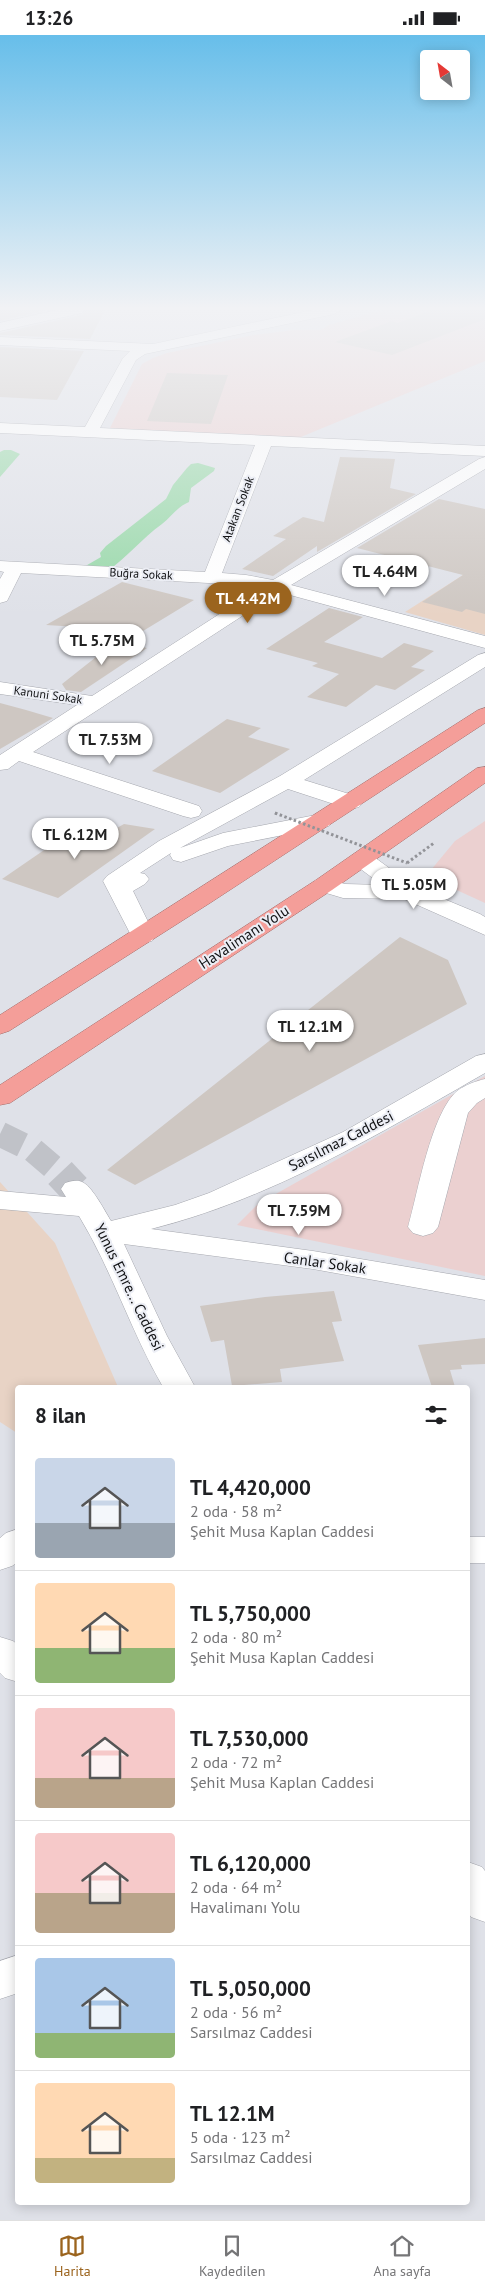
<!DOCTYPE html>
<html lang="tr">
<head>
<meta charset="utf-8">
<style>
  :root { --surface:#fff; --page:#f2f2f2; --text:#202124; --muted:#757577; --line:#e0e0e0; --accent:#9b641e }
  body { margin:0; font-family:"PT Sans",sans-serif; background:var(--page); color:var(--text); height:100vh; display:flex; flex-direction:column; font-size:19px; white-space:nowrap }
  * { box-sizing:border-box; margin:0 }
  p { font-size:16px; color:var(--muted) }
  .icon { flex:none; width:28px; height:28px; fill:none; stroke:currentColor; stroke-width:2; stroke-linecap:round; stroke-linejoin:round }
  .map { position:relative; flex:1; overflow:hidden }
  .panel { position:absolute; left:15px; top:1350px; width:455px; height:820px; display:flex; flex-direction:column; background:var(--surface); border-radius:5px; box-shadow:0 2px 12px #0003 }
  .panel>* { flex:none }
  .needle { width:32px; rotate:329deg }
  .controls { position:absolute; left:420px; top:15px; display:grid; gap:10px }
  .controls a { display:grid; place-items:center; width:50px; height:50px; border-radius:5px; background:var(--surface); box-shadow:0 2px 12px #0003; font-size:25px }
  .price { position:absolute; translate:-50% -42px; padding:0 11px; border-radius:18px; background:#fff; color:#222; font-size:16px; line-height:32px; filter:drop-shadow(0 1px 2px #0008) }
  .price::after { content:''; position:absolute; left:50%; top:30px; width:15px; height:11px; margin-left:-8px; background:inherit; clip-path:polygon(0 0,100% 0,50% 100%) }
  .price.on { background:var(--accent); color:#fff }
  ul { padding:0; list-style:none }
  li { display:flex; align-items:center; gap:15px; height:125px; padding:0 20px }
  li+li { border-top:1px solid var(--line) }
  li span { display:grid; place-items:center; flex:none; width:140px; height:100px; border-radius:5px; color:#555 }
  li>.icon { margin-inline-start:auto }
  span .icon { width:60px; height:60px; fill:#fffc; stroke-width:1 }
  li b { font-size:21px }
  h2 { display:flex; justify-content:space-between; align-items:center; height:60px; padding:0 20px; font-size:21px }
  .status { display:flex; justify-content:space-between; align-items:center; height:35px; padding:0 25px; background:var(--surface); direction:ltr }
  .status svg { height:14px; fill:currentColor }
  .tab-bar { display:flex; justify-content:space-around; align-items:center; height:70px; border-top:1px solid var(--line); background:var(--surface); font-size:14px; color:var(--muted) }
  .tab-bar a { display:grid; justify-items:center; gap:2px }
  .tab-bar .on { color:var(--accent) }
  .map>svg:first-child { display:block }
  .commercial { fill:#e8d3c5 }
  .education { fill:#ebd0d0 }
  .green { fill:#97d8a8 }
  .building { fill:#cec7c2 }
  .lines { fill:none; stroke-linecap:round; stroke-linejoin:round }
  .minor-tunnel-far1 { stroke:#c0c2c8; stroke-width:25; stroke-dasharray:25 12; stroke-linecap:butt }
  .minor-tunnel { stroke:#c0c2c8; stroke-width:32; stroke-dasharray:32 16; stroke-linecap:butt }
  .minor-casing { stroke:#a5a7ae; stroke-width:1 }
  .highway-casing { stroke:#a56d6a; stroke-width:1 }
  .path { stroke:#929398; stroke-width:3; stroke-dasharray:2.5 2.5; stroke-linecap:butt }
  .minor { fill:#fff; fill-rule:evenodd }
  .highway { fill:#f49e99; fill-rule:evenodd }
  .path-bridge-far1 { stroke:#929398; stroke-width:2.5; stroke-dasharray:2 2; stroke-linecap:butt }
  .path-bridge { stroke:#929398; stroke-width:3; stroke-dasharray:2.5 2.5; stroke-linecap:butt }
  .labels { text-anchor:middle; stroke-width:4; stroke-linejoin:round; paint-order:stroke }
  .far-street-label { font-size:12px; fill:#111214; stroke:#eceef5 }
  .street-label { font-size:15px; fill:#111214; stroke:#eceef5 }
</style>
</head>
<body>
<div class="status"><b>13:26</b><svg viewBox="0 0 49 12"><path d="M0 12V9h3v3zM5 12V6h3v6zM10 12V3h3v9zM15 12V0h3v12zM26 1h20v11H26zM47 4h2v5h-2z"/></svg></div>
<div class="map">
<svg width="485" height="2185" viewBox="0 0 485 2185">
  <rect width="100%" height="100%" fill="#dfe1e8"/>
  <path class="commercial" d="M485,526V600L405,577Z
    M0,1147L55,1208L118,1352H18L17,1398L0,1387Z"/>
  <path class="education" d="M382,275H485V326L296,404L109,395L142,329L153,323L167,318L254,300L294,295H321L329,290Z
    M485,786V868L426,841L455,806Z
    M485,1041V1241L237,1190L258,1169Z"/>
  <path class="green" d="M4,415H11L20,419L0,442V417Z
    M198,428L215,433L214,436L191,453L189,467C177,472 172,481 162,489C142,503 127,523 106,537L82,533L101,522L100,518L106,511L166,464L173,450L187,433L191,429Z"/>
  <path class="building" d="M0,275H47L0,286Z
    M86,275H105L90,304L0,300V298L82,280Z
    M432,275H485V284L392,320L335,307L392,286L398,288Z
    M0,312L84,316L57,365L0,362Z
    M167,338L228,340L211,389L147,386Z
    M340,422L395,424L390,453L416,459L317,517V511L273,541L242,534L286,504L273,501L303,482L324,487Z
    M439,464L485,474V579L466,574L462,577L422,567L463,540L357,513Z
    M122,547L194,565L143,596L46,590Z
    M329,573L363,582L324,607L382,623L404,608L434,616L411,632L425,635L395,655L376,650L346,672L307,662L339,639L312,631L318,628L266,614Z
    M115,607L147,613L81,657L66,655L62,649Z
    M0,668L26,675L53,683L0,714Z
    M227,684L261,693L248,702L290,714L220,758L152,736Z
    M124,789L155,794L58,863L2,844L66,800L83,805L108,793L115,794Z
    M400,902L448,925L467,969L135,1150L107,1135Z
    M334,1256L342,1286L332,1287L344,1326L280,1334L282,1347L232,1351L224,1305L211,1307L200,1271L265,1262Z
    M485,1303V1329L461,1330L462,1334L450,1335L455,1352H432L418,1310Z"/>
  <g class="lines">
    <path class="minor-tunnel-far1" d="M0,1099L33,1115L61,1139"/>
    <path class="minor-tunnel" d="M60,1138L75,1154"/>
    <defs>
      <path id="minor" d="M57,275H84L82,278L0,296V288Z
        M313,275H341L334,279L145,319L136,325L100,393L485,411V421L271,411L222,538L246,540L273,545L479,424L485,422V434L291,550L485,601V613L279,557L33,717L199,771L202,776L199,781L191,783L183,781L19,726L8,734L0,735V720L77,670L0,659V647L92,661L260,553L246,550L21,538L7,566L0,568V544L4,537L0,536V526L205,537L255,410L0,398V388L85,392L123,323L130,316L0,310V302L153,309Z
        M485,618V632L304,745L359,762L362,767L359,772L351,774L343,772L288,754L180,813L223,798L321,779L329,781L332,786L329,791L228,811L181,827L173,825L170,820L171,818L140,838L145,839L149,844L145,849L133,856L155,901L152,906L143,908L134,906L103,846L107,841L159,806L280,741L478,620Z
        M362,817L370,819L415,852L480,879L485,882V900L404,864L343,863L316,855L312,850L316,845L324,843L345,849L382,850L354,829L351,824L354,819Z
        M485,1019V1038C379,1099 271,1164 151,1194L313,1216L485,1245V1265L313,1234L124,1209L167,1301L195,1352H163C131,1297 112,1235 79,1181L0,1174V1156L66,1162L61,1154L65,1148C71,1146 78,1144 84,1148C93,1153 106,1178 111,1186L175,1170L209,1158L343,1097L476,1021Z
        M485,1044V1063L477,1068L468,1078L438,1192L433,1198L423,1201L413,1198L408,1192C418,1157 431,1079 457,1056C465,1050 476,1046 485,1044Z
        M18,1494V1527L12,1531L0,1535V1503L6,1498Z
        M468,1502H485V1528H468Z
        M0,1602L13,1606L18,1610V1647L5,1643L0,1638Z
        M468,1827L482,1832L485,1836V1887L471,1882L468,1877Z
        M18,1920V1958L0,1964V1926Z"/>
      <path id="highway" d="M485,673V688L210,868L9,996L0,999V980L478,675Z
        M485,732V748L332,855L10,1068L0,1070V1050L316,845L477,733Z"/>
    </defs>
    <use href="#minor" class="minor-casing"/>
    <use href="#highway" class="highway-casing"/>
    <path class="path" d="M407,828L434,808"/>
    <use href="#minor" class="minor"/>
    <use href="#highway" class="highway"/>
    <path class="path-bridge-far1" d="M275,778L277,779"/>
    <path class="path-bridge" d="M275,778L407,828"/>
  </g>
  <linearGradient id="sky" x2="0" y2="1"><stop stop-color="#67beea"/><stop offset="0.47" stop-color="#f1f2f5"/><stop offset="1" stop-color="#f1f2f5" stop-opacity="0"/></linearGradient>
  <rect width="485" height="581" fill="url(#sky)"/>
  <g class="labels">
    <g class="far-street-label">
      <text transform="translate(238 474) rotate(-69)" y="4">Atakan Sokak</text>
      <text transform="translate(141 539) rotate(3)" y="4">Buğra Sokak</text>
      <text transform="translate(48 660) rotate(8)" y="4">Kanuni Sokak</text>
    </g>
    <g class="street-label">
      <text transform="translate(244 902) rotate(-33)" y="5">Havalimanı Yolu</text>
      <text transform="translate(341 1106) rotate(-27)" y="5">Sarsılmaz Caddesi</text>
      <text transform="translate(325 1228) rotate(8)" y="5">Canlar Sokak</text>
      <text transform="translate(129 1252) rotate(64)" y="5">Yunus Emre... Caddesi</text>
    </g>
  </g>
</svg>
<div class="controls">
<a><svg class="needle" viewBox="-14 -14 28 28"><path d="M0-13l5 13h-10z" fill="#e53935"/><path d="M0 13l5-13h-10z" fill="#757577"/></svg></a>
</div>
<b class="price" style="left:385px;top:562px">TL 4.64M</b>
<b class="price on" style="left:248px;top:589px">TL 4.42M</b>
<b class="price" style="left:102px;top:631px">TL 5.75M</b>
<b class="price" style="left:110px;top:730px">TL 7.53M</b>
<b class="price" style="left:75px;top:825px">TL 6.12M</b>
<b class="price" style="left:414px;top:875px">TL 5.05M</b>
<b class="price" style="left:310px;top:1017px">TL 12.1M</b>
<b class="price" style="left:299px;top:1201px">TL 7.59M</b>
<section class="panel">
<h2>8 ilan<svg class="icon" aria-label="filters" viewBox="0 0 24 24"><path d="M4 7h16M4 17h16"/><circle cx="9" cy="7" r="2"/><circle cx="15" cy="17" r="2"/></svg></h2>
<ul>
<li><span style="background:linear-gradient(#c9d6e8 65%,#9aa5b1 0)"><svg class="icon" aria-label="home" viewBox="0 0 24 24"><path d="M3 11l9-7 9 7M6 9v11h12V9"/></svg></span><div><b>TL 4,420,000</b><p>2 oda · 58 m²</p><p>Şehit Musa Kaplan Caddesi</p></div></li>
<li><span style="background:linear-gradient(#ffd9b3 65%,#8fb573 0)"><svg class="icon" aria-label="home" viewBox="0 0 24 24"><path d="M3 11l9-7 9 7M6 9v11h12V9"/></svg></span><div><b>TL 5,750,000</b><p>2 oda · 80 m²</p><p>Şehit Musa Kaplan Caddesi</p></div></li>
<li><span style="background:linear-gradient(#f6c9c9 70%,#b9a48a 0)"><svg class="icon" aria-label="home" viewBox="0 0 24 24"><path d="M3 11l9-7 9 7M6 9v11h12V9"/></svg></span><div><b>TL 7,530,000</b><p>2 oda · 72 m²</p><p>Şehit Musa Kaplan Caddesi</p></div></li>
<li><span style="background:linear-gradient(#f6c9c9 60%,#b9a48a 0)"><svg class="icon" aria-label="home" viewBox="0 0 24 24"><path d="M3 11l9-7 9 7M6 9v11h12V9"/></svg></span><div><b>TL 6,120,000</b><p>2 oda · 64 m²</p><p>Havalimanı Yolu</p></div></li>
<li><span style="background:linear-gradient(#a9c7e8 75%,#8fb573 0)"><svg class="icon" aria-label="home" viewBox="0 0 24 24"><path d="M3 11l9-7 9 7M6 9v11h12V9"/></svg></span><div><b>TL 5,050,000</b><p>2 oda · 56 m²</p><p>Sarsılmaz Caddesi</p></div></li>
<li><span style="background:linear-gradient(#ffd9b3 75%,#c2b280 0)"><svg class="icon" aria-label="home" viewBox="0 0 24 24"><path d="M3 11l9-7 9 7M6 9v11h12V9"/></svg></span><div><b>TL 12.1M</b><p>5 oda · 123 m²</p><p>Sarsılmaz Caddesi</p></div></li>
</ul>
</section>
</div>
<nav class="tab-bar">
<a class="on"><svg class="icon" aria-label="map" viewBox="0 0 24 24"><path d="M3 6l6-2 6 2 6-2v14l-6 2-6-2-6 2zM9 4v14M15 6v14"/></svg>Harita</a>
<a><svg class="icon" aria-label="saved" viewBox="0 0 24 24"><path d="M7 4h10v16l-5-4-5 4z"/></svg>Kaydedilen</a>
<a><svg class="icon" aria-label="home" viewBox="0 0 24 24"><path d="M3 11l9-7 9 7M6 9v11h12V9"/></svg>Ana sayfa</a>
</nav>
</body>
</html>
